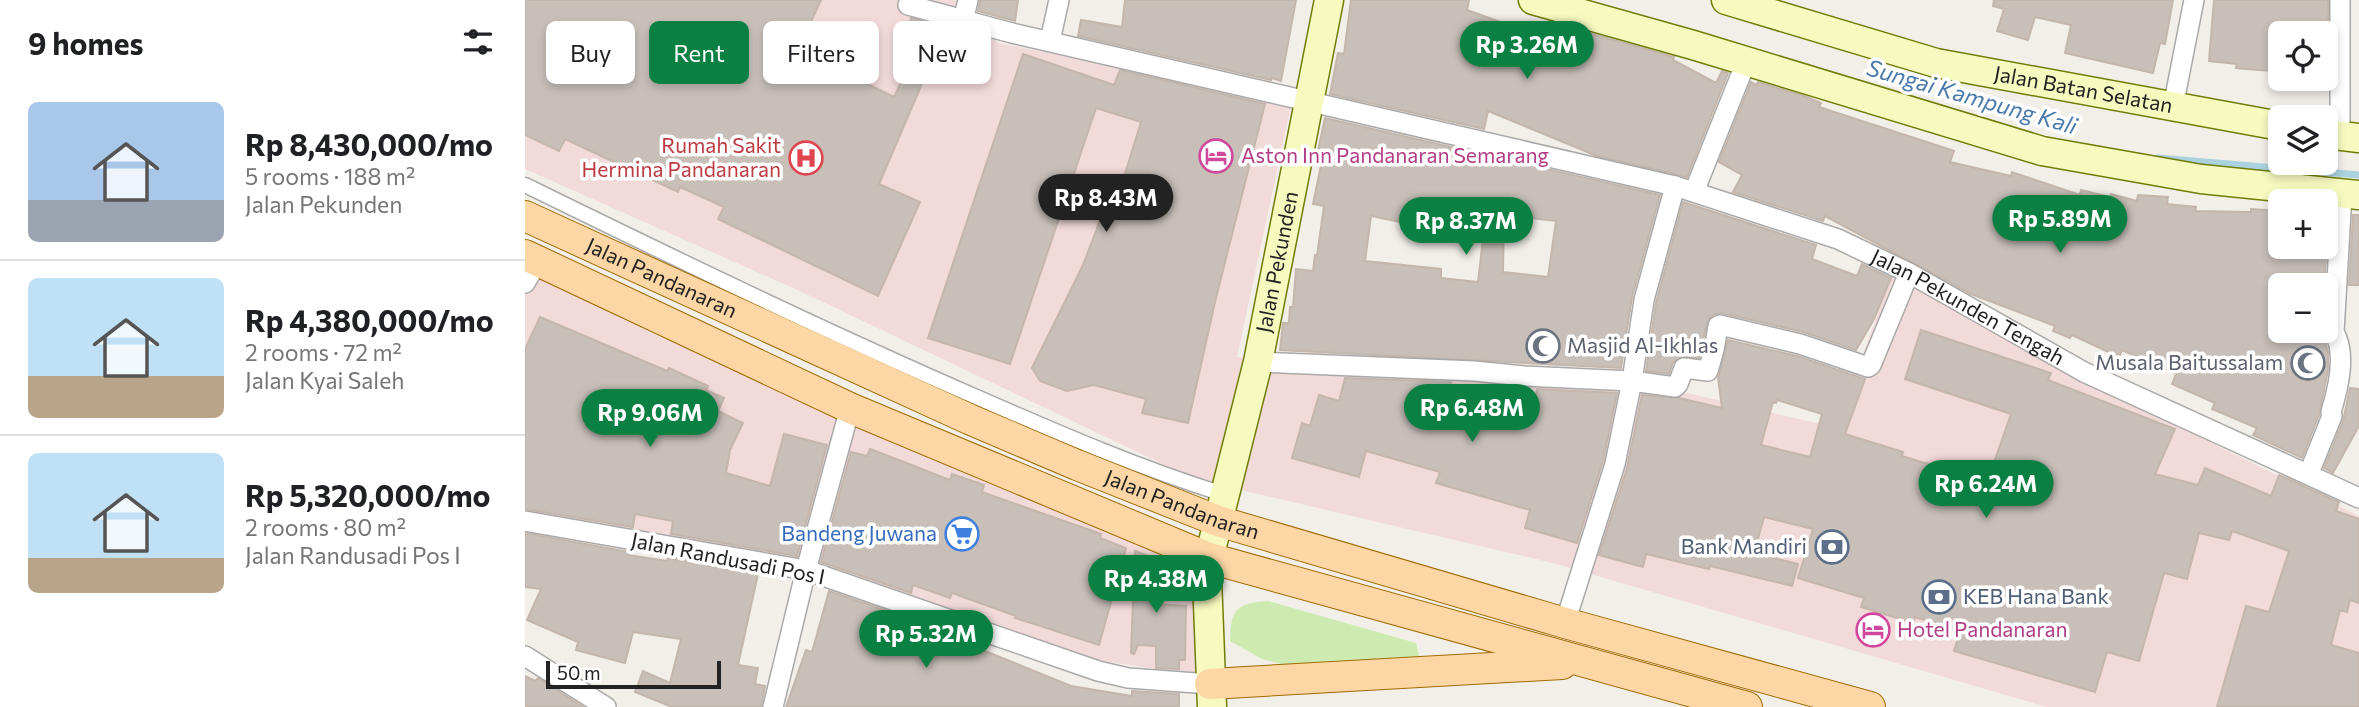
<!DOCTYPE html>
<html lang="en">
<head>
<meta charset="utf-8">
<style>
  :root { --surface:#fff; --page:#f6f6f6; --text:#202124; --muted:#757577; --line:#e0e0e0; --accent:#0b8043 }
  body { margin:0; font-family:Commissioner,sans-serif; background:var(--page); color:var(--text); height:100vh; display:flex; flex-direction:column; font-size:26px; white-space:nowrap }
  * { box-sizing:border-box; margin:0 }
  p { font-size:23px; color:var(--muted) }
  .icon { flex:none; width:38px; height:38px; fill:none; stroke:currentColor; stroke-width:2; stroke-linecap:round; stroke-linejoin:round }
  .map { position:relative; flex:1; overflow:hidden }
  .drawer { display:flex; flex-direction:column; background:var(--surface); width:525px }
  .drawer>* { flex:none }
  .top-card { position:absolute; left:21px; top:21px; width:665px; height:63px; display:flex; gap:14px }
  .tools { position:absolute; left:1743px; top:21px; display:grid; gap:14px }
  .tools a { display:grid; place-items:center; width:70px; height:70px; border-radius:10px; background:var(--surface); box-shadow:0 4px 10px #0003; font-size:35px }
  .scale { position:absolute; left:21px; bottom:18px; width:175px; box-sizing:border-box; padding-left:7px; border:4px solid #222; border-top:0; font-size:19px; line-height:24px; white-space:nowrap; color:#222; -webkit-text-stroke:5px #fff; paint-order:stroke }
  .price { position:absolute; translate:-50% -60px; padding:0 16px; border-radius:24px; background:var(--accent); color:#fff; font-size:23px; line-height:46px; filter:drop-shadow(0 2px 4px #0008) }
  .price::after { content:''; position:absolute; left:50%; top:42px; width:21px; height:16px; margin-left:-10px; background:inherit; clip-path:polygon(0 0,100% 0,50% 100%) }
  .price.current { background:#222; color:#fff }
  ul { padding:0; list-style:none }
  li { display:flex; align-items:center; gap:21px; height:175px; padding:0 28px }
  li+li { border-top:2px solid var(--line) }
  li span { display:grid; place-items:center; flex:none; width:196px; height:140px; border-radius:10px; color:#555 }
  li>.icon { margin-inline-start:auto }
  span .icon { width:84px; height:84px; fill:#fffc; stroke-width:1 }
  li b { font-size:30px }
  h2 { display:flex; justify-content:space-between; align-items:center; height:84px; padding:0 28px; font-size:30px }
  .pill { padding:0 24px; border-radius:10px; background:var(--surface); box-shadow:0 4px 10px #0003; font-size:24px; line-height:63px }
  .pill.current { background:var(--accent); color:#fff }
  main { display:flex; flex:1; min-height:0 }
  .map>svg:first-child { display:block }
  .commercial { fill:#f2dad9 }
  .grass { fill:#cdebb0 }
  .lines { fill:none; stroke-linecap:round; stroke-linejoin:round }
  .stream { stroke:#aad3df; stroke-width:7 }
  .building { fill:#c7bfb8; stroke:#c4b6ab; stroke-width:2; fill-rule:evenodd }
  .pedestrian-casing { stroke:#a9a9a9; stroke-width:17 }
  .minor-casing { stroke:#a9a9a9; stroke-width:22 }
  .secondary-casing { stroke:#707d05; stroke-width:31 }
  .primary-casing { stroke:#a06b00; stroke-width:32 }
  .pedestrian { stroke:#fff; stroke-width:14 }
  .minor { stroke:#fff; stroke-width:19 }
  .secondary { stroke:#f7fabf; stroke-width:28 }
  .primary { stroke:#fcd6a4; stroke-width:30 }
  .labels { text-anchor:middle; stroke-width:7; stroke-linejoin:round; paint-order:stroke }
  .street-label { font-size:21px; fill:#222; stroke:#fff }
  .health-label { font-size:21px; fill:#be3a42; stroke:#fff; text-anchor:end }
  .hotel-label { font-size:21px; fill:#b23c85; stroke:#fff; text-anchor:start }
  .worship-label { font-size:21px; fill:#5b616d; stroke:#fff; text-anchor:start }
  .shop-label { font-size:21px; fill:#366cbe; stroke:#fff; text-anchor:end }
  .service-label { font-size:21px; fill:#4e5e75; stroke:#fff; text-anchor:end }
  .water-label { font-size:23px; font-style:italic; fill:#4a7aab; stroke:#fff }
</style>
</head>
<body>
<main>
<section class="drawer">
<h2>9 homes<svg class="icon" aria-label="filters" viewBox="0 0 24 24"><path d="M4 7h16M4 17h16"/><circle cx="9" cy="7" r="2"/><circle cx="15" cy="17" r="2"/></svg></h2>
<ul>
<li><span style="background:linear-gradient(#a9c7e8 70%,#9aa5b1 0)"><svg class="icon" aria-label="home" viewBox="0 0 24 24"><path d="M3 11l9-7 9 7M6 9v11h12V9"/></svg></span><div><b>Rp 8,430,000/mo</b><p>5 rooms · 188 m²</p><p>Jalan Pekunden</p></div></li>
<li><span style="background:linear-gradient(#bfe0f5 70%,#b9a48a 0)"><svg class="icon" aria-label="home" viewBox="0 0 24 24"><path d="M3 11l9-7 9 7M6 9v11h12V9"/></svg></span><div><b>Rp 4,380,000/mo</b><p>2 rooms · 72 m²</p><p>Jalan Kyai Saleh</p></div></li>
<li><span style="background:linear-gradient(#bfe0f5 75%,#b9a48a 0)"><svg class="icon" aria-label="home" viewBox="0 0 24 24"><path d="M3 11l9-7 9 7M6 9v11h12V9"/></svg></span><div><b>Rp 5,320,000/mo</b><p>2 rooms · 80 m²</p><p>Jalan Randusadi Pos I</p></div></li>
</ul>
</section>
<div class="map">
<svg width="1834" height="707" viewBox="0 0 1834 707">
  <rect width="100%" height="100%" fill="#f2efe9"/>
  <path class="commercial" d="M0,0H432L473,43L767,101L712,357L771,363L1072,372L1304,426L1321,356L1336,359L1368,274L1519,360L1834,516V707H1522L1028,563L669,479L277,292L0,169Z
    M0,271L132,336L671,563V675L552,657L297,569L0,513Z"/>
  <path class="grass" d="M743,601L891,643L895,659L757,664L737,659L705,641C705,609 712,603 743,601Z"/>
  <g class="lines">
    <path class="stream" d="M1633,158L1834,175"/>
  </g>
  <path class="building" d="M0,0H296L273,50L369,97L381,72L399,79L354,184L395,202L353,296L193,219L199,207L155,187L153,192L40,139L34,151L0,135Z
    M455,0H493L490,21L453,11Z
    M600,0H771L756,81L747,78L746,80L553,36L556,20L597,27Z
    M826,0H944L942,10L1018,37L1024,22L1149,57L1148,60L1191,83L1197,71L1203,73L1162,177L1072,156L963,111L959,129L805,94L813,53L819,54Z
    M1469,0H1648L1640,44L1635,43L1628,73L1540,53L1546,25L1510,17L1503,40L1472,31L1479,9L1468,6Z
    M1689,0H1803V33H1747L1745,71L1711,68L1712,64L1684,61Z
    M386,18L408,24L404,35L383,29Z
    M498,54L589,85L595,70L740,104L690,302L663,423L617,413L621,399L569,385L542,391L515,381L507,368L558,265L583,200L591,203L616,122L571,108L485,364L403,338Z
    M1226,82L1231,85L1233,82L1279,96L1296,103L1294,107L1429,151L1425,162L1486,176L1487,172L1555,195L1556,190L1585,197L1586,194L1612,201L1613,195L1643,197L1642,204L1671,207L1670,211L1726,212V209L1755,211V247H1801V214H1804L1799,285H1755V334L1798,336L1803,352V370L1794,415L1777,458L1728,435L1732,428L1687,409L1690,403L1647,384L1651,374L1597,350L1594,357L1547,335L1545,338L1528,331L1530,326L1446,294L1300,216L1298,221L1208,192L1217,175L1194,162Z
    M800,118L1135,195L1107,297L1096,368L755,350L758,323H764L765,307H768L771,269L788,271L790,255L792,256L799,206L788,204L798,156L792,155ZM979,215L1031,221L1023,277L978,272ZM846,216L958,239L953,282L916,278V269L840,261Z
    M1158,202L1291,245L1287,259L1332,276L1337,264L1366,278L1349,319L1331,350L1278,332L1197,313L1190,314L1183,319L1174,358L1155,357L1148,363L1144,374L1121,371L1131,303Z
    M1828,215H1834V285H1824Z
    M15,317L142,371L144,368L183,386L181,390L199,398L193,411L218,423L205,450L201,473L245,486L259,434L302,445L272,556L146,534L148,521L110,514L108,527L0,509V349Z
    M1396,330L1526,373L1523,380L1650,429L1630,474L1673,485L1680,468L1746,496L1754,475L1814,502L1811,511L1834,519V603L1825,600L1822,612L1815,610L1806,645L1834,653V707H1692L1721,606L1744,612L1764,551L1707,531L1704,540L1674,533L1662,579L1639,573L1614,661L1582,652L1570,692L1429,651L1435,631L1390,617L1388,623L1336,607L1339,598L1273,578L1288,529L1239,517L1229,553L1273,564L1267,586L1185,566L1184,569L1121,554L1118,567L1074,555L1102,468L1117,395L1154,398L1197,408L1193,378L1203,340L1272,356L1340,379L1320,434L1378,452L1377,456L1462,482L1486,414L1380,379ZM1252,400L1297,414L1285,457L1236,445L1248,402L1251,403Z
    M820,378L926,382L921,398L1007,423L1012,389L1092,393L1078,461L1052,543L1000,528L1005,510L911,483L915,472L841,451L834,477L767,458L777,423L785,426L794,395L814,401Z
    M1825,388L1834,389V426L1808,473L1799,468L1818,421Z
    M345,449L425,480L427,474L459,485L457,492L576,534L575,538L601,548L574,645L490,618L491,616L427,593L425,598L388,585L386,593L296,562L326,452L342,456Z
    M0,533L104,552L103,555L142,561L143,558L233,574L213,665L233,668L230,684L240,686L236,707H147L110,692L118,671L145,683L156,639L108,632L100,663L51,650L53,642L2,620L16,589L0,587Z
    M610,551L643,563L628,604L661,606L660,660H654V669L631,668V646L613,645L609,654L606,653Z
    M304,591L380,617L379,622L426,641L428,638L546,686L607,696V691L654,694V707H261L281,650L287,652Z
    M0,676L10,681L13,678L58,707H0Z"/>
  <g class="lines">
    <defs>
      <path id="pedestrian" d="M0,185C151,259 302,332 456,399C536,434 615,468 698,494"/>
      <g id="minor">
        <path id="s1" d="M383,5L487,33L1150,186L1313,239L1384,273L1559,372L1834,498"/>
        <path d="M438,21L443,0"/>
        <path d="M525,41L534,0"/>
        <path d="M1648,107L1669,0"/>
        <path d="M1815,136V0"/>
        <path d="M1169,192L1221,62"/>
        <path d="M0,283L13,261"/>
        <path d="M733,362L949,371L999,376L1107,381L1150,387L1153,384L1159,368L1183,371L1189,350L1193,326L1195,325L1275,344L1343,367L1346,365L1384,273"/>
        <path d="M1784,473L1807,416L1806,412C1813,389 1822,354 1809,332L1817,194"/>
        <path d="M0,521L281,570L573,671L603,678L685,684"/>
        <path d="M1040,623L1090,464L1107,381L1119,300L1150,186"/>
        <path d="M0,656L81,707"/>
        <path d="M248,707L281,570L325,408"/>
      </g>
      <g id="secondary">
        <path d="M1008,0L1168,45L1517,151L1676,179L1834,195"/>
        <path id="s2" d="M1201,0L1411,63L1755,126"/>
        <path d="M1801,134L1834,138"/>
        <path id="s3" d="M687,707L682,578L684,558L733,362L804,0"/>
      </g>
      <g id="primary">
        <path id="s4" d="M0,216L444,419L552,465L693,521L1040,623L1345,707"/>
        <path d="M0,255L325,408L684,558L1222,707"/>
        <path d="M685,684L1037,664"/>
      </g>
    </defs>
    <use href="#pedestrian" class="pedestrian-casing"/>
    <use href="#minor" class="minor-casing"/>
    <use href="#secondary" class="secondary-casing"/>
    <use href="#primary" class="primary-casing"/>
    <use href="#pedestrian" class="pedestrian"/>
    <use href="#minor" class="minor"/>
    <use href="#secondary" class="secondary"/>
    <use href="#primary" class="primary"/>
  </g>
  <defs>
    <symbol id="hotel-ring" viewBox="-11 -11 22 22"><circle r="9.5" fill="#fff" stroke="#d1479c" stroke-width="1.5"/><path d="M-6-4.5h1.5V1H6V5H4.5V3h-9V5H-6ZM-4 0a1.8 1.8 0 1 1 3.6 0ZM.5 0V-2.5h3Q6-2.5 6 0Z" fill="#d1479c"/></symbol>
    <symbol id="hospital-ring" viewBox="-11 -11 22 22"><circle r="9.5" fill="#fff" stroke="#e0444e" stroke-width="1.5"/><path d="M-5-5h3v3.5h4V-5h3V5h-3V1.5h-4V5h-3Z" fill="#e0444e"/></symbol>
    <symbol id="mosque-ring" viewBox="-11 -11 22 22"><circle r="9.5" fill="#fff" stroke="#6b7280" stroke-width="1.5"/><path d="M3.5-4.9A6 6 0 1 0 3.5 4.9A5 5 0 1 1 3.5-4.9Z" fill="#6b7280"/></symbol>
    <symbol id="supermarket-ring" viewBox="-11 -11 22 22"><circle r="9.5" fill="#fff" stroke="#3f7fe0" stroke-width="1.5"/><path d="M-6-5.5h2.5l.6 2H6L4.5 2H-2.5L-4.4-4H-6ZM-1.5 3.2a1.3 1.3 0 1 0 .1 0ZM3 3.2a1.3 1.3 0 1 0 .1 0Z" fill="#3f7fe0"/></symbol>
    <symbol id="bank-ring" viewBox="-11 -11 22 22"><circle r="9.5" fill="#fff" stroke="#5c6f8a" stroke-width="1.5"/><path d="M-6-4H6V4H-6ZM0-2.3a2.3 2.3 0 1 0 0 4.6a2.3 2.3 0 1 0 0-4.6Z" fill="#5c6f8a"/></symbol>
  </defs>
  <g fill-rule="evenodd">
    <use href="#hotel-ring" x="672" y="137" width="38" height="38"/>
    <use href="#hospital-ring" x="262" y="139" width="38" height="38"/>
    <use href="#mosque-ring" x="999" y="327" width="38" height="38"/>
    <use href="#mosque-ring" x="1764" y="344" width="38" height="38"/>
    <use href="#supermarket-ring" x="418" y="515" width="38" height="38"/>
    <use href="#bank-ring" x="1288" y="528" width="38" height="38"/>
    <use href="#bank-ring" x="1395" y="578" width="38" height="38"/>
    <use href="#hotel-ring" x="1329" y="611" width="38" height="38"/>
  </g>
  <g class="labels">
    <g class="street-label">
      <text dy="7" stroke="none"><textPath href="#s2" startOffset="369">Jalan Batan Selatan</textPath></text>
      <text dy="7" stroke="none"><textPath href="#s3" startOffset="453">Jalan Pekunden</textPath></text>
      <text dy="7" stroke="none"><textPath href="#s4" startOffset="150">Jalan Pandanaran</textPath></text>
      <text dy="7" stroke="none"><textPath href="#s1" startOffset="1106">Jalan Pekunden Tengah</textPath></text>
      <text dy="7" stroke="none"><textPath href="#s4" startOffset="718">Jalan Pandanaran</textPath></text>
      <text transform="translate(203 559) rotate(11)" y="7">Jalan Randusadi Pos I</text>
    </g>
    <g class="health-label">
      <text x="256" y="153">Rumah Sakit<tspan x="256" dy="24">Hermina Pandanaran</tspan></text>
    </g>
    <g class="hotel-label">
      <text x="716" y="163">Aston Inn Pandanaran Semarang</text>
      <text x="1372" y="637">Hotel Pandanaran</text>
    </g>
    <g class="worship-label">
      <text x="1042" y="353">Masjid Al-Ikhlas</text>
      <text x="1758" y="370" text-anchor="end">Musala Baitussalam</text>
    </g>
    <g class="shop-label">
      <text x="412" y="541">Bandeng Juwana</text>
    </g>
    <g class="service-label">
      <text x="1282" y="554">Bank Mandiri</text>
      <text x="1438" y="604" text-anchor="start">KEB Hana Bank</text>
    </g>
    <g class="water-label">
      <text transform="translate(1447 97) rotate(16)" y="8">Sungai Kampung Kali</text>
    </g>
  </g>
</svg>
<div class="tools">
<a><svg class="icon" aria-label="locate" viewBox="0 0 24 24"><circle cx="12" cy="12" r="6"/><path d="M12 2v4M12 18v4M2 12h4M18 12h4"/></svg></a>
<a><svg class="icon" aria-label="layers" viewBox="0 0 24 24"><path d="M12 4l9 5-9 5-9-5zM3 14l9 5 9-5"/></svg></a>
<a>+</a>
<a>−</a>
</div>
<div class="scale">50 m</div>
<b class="price" style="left:1002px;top:81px">Rp 3.26M</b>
<b class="price current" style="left:581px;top:234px">Rp 8.43M</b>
<b class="price" style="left:1535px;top:255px">Rp 5.89M</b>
<b class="price" style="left:941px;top:257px">Rp 8.37M</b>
<b class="price" style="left:947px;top:444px">Rp 6.48M</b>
<b class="price" style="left:125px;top:449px">Rp 9.06M</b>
<b class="price" style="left:1461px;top:520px">Rp 6.24M</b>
<b class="price" style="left:631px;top:615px">Rp 4.38M</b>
<b class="price" style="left:401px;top:670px">Rp 5.32M</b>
<div class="top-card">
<a class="pill">Buy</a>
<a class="pill current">Rent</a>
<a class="pill">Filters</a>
<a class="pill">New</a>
</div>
</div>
</main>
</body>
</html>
